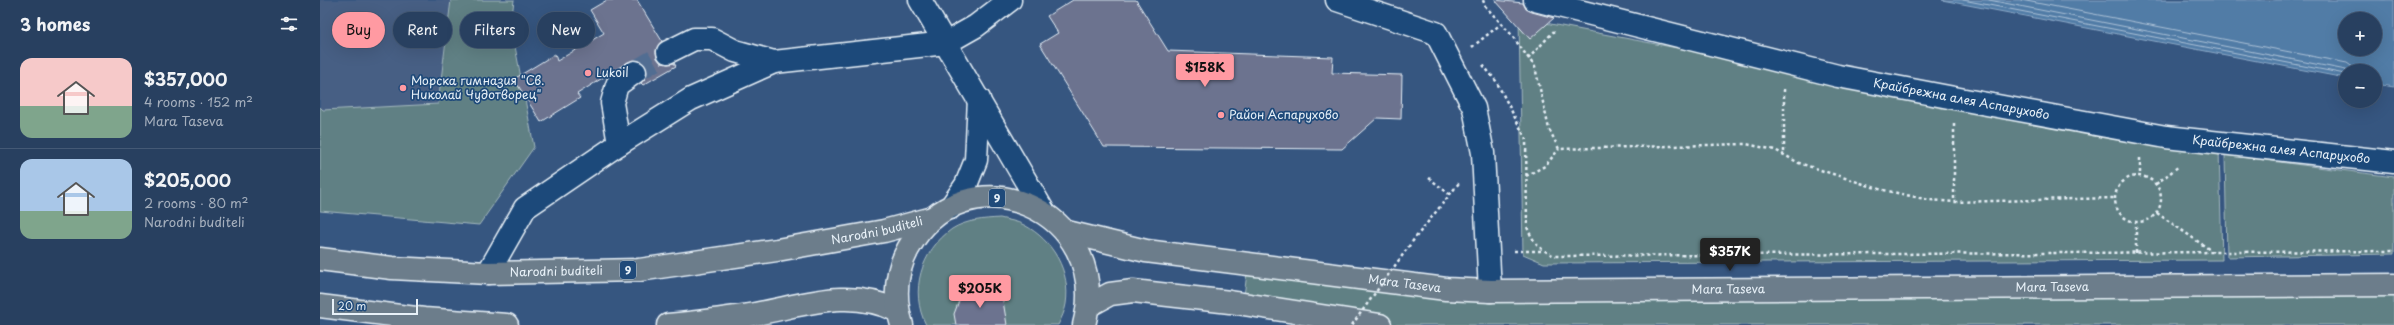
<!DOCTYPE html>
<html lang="en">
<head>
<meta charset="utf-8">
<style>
  :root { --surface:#284060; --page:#304766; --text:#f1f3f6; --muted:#a5afbd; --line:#445975; --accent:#ff9aa2 }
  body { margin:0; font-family:"Playpen Sans",sans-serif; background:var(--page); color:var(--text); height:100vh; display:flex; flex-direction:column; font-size:15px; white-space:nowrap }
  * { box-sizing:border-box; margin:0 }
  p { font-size:13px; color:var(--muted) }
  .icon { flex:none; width:22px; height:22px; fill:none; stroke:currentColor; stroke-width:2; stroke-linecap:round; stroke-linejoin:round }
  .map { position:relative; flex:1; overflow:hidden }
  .sheet { display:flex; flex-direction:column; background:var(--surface); width:320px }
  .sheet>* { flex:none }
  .hud { position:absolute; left:12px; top:12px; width:380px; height:36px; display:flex; gap:8px }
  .buttons { position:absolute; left:2018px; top:12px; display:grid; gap:8px }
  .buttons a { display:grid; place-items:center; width:44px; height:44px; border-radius:50%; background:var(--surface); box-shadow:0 4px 16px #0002,0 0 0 1px var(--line); font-size:20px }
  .scale { position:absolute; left:12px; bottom:10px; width:86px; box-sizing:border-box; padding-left:4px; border:2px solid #e8f1f8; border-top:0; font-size:11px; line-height:14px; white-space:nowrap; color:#e8f1f8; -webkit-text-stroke:3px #1f4a7a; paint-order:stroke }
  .price { position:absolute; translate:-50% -34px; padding:0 9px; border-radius:4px; background:var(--accent); color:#111; font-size:13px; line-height:26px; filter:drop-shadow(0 1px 2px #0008) }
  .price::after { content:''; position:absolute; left:50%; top:24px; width:12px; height:9px; margin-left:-6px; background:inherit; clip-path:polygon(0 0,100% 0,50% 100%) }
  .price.current { background:#222; color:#fff }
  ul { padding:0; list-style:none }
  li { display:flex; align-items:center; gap:12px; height:100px; padding:0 20px }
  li+li { border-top:1px solid var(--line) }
  li span { display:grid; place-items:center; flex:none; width:112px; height:80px; border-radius:12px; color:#555 }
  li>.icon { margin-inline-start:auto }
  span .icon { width:48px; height:48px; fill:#fffc; stroke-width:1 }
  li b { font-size:17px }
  h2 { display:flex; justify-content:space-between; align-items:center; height:48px; padding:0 20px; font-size:17px }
  .pill { padding:0 14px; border-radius:18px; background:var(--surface); box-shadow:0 4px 16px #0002,0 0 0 1px var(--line); font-size:14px; line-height:36px }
  .pill.current { background:var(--accent); color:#111 }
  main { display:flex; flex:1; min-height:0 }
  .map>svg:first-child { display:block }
  .built { fill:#465f84 }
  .green { fill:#608084; stroke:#a4b8be }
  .water { fill:#517ba6; stroke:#8daac7; fill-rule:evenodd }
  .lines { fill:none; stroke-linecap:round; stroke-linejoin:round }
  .shore { stroke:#acc2d7; stroke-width:1 }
  .building { fill:#6c738f; stroke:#e8f1f8 }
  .minor-tunnel { stroke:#516d92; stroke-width:22; stroke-dasharray:22 11; stroke-linecap:butt }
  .minor-casing { stroke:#e8f1f8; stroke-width:25 }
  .major-casing { stroke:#e8f1f8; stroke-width:25 }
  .path { stroke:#e8f1f8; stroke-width:2.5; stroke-dasharray:3 3; stroke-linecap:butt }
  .minor { stroke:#1f4a7a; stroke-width:22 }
  .major { stroke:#6c7d8b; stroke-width:22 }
  .path-bridge { stroke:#e8f1f8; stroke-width:2.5; stroke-dasharray:3 3; stroke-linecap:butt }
  .poi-dot { fill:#ff9aa2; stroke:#1f4a7a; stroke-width:1.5 }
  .labels { text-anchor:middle; stroke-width:3.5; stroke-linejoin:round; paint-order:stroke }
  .shield { fill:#1f4a7a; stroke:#acbfd2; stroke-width:1 }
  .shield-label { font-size:11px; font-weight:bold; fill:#e8f1f8 }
  .poi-label { font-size:12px; fill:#e8f1f8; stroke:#1f4a7a; text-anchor:start }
  .street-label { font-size:12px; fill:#e8f1f8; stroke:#1f4a7a }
</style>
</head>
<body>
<main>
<section class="sheet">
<h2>3 homes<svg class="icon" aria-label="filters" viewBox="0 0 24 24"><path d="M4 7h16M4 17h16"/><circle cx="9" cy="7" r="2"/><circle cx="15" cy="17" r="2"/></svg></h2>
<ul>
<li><span style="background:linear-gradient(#f6c9c9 60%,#7fa58c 0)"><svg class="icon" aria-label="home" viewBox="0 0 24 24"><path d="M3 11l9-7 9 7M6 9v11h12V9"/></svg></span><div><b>$357,000</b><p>4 rooms · 152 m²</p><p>Mara Taseva</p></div></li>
<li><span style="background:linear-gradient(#a9c7e8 65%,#7fa58c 0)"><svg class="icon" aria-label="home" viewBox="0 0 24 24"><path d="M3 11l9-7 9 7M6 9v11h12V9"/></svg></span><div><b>$205,000</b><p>2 rooms · 80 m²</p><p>Narodni buditeli</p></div></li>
</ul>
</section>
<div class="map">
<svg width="2074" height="325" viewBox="0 0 2074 325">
  <rect width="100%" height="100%" fill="#365680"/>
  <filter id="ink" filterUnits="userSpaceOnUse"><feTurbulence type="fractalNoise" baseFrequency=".025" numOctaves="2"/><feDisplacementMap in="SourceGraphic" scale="8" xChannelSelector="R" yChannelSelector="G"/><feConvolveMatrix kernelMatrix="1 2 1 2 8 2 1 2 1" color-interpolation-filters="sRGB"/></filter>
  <g filter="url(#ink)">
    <path class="built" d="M0,0H180L151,195L0,176Z"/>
    <path class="green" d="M131,0H194L191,25L214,147L159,225L0,211V107L3,110L118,104Z
      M1199,18L1899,151L1902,260L1224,263L1203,254Z
      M1905,155L2074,177V254L1907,257Z
      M680,218C687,220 697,221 704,225C733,240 751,272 746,304C745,311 741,319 738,325H606C589,291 601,251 632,229C646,220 664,219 680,218Z
      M928,265L1126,289L2074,284V325H1060L923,304Z"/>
    <path class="water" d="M1622,0H2074V87L2055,84V71H2025V78ZM2025,19H2055V49H2025Z"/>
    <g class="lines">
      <path class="shore" d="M1643,0L2025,74
        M1669,0L2031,71
        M1701,0L2027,63L2038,71"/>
    </g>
    <path class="building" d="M287,0H317L342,41L336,51L337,58L341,63L348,64L354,63L356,66L323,85L321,83L326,77L327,71L325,65L320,60L308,62L257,94L260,98L221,122L194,79L235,54L237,61L284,33L270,10Z
      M753,0H816L848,51L1013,57L1012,73L1082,75L1081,119L1057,118L1022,149L784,147L720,44L738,33L727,16Z
      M1175,0L1203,3L1206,9L1212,12L1234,18L1210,39Z
      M663,288L671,290L683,301L687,325H636L634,314L640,298L647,291Z"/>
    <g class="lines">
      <path class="minor-tunnel" d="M315,72L348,52"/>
      <defs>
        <g id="minor">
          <path d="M600,0L724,212"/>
          <path d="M1017,0L1116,33L1154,108L1163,153L1170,291"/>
          <path id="s1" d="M1215,0L1518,76L1634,98L1846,137L2074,162"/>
          <path d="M348,52L374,39H392L415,51L454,62"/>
          <path d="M299,144L292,103L297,85L315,72"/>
          <path d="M630,208L646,185L656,160L659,99"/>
          <path d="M168,273L205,208L299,144L371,99L454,62L626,43L656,26L690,0"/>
        </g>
        <g id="major">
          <path id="s2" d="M747,232L826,251L1126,289L1170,291L2074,285"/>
          <path id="s3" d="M0,259L72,268L168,273L319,270L457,250L564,231L613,218"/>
          <path d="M0,306L104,319L187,325"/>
          <path d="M768,306L790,294L813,291L910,302L1060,325"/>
          <path d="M348,325C377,322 406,319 435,314C485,305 529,287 578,311"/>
          <path d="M582,325C574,299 575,273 588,249C644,147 794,209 764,325"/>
        </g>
      </defs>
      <use href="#minor" class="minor-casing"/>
      <use href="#major" class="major-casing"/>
      <path class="path" d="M1163,0L1165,6L1190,33L1215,67L1229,129L1239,149L1426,144L1455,150L1479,163L1559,189L1609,200L1634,202L1795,198
        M1152,47L1181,24
        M1208,59L1234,31
        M1163,65L1176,81L1206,139L1207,227C1213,242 1220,250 1235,256L2074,251
        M1464,89V155
        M1634,124V202
        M1820,158V176
        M1795 199a23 23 0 1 1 46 0a23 23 0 1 1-46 0Z
        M1206,176L1225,166L1239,149
        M1109,178L1129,194
        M1836,184L1859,166
        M1837,213L1893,252
        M1092,242L1139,183
        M1194,251H1223
        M1816,253V223"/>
      <use href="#minor" class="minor"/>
      <use href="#major" class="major"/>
      <path class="path-bridge" d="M1032,325L1092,242"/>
    </g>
  </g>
  <g class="poi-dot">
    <circle cx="268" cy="73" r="4"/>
    <circle cx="83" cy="88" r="4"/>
    <circle cx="901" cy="115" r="4"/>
  </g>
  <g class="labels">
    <g class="shield">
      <rect x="669" y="189" width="16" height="18" rx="3"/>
      <rect x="300" y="261" width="16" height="18" rx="3"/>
    </g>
    <g class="shield-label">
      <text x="677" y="202">9</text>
      <text x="308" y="274">9</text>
    </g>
    <g class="poi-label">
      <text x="276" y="77">Lukoil</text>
      <text x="91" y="85">Морска гимназия "Св.<tspan x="91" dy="14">Николай Чудотворец"</tspan></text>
      <text x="909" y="119">Район Аспарухово</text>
    </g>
    <g class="street-label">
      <text dy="4" stroke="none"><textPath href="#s1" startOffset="438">Крайбрежна алея Аспарухово</textPath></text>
      <text dy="4" stroke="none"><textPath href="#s1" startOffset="762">Крайбрежна алея Аспарухово</textPath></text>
      <text dy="4" stroke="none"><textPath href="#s3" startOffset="561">Narodni buditeli</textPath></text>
      <text dy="4" stroke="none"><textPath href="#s3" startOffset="237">Narodni buditeli</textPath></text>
      <text dy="4" stroke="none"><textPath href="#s2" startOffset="342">Mara Taseva</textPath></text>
      <text dy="4" stroke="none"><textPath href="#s2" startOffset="990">Mara Taseva</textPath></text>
      <text dy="4" stroke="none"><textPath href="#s2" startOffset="666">Mara Taseva</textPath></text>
    </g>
  </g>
</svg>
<div class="buttons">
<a>+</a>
<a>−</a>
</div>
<div class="scale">20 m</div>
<b class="price" style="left:885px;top:88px">$158K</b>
<b class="price current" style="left:1410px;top:272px">$357K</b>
<b class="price" style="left:660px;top:309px">$205K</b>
<div class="hud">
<a class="pill current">Buy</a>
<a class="pill">Rent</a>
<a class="pill">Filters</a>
<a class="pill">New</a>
</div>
</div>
</main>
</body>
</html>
